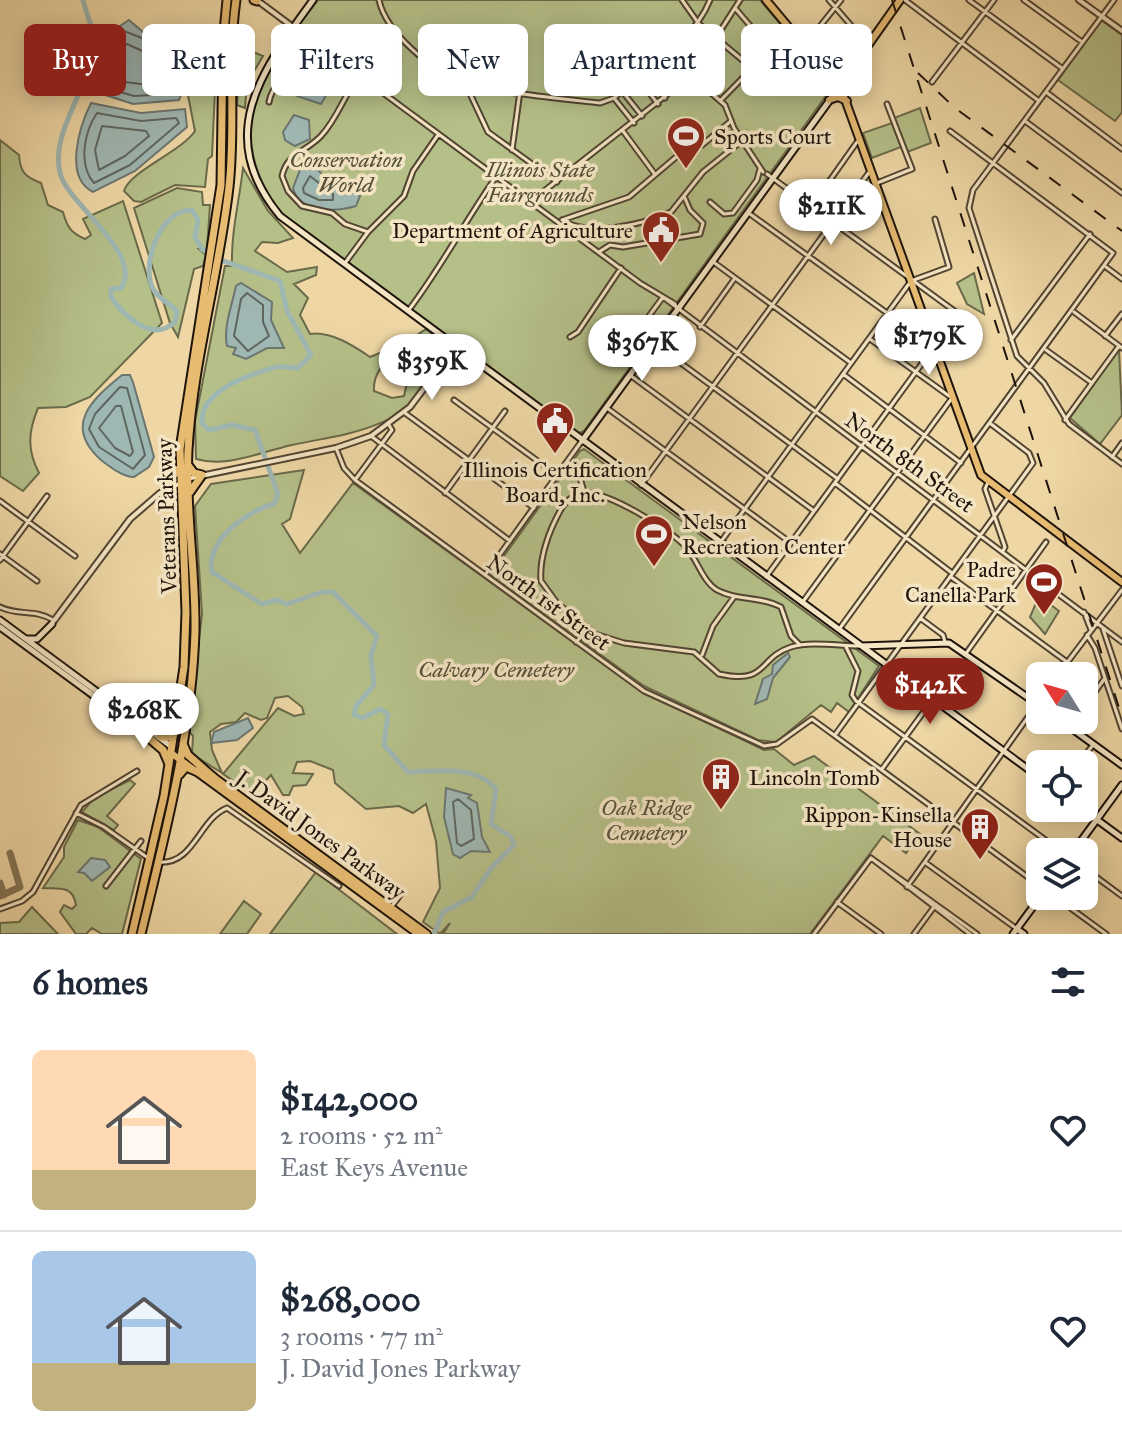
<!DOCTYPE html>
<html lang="en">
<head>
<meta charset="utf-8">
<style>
  :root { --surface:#fff; --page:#f2f2f3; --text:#1f2937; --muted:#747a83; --line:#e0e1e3; --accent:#8f2418 }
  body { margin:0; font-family:"IM FELL Great Primer",serif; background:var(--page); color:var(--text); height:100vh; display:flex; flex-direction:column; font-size:30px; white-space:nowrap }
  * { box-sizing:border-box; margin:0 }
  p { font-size:26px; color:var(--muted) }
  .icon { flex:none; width:44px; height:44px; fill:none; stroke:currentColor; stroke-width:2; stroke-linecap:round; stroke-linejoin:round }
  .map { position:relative; height:934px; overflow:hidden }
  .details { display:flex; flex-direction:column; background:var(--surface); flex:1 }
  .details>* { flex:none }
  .top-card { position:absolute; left:24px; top:24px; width:1074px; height:72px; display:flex; gap:16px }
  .needle { width:52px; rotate:307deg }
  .fabs { position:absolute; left:1026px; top:662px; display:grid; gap:16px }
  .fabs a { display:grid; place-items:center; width:72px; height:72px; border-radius:12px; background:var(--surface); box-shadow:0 4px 20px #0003; font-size:40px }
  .price { position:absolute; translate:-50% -68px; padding:0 18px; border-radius:28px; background:#fff; color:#222; font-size:26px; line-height:52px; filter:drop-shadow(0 2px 4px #0008) }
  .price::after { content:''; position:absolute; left:50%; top:48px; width:24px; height:18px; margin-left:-12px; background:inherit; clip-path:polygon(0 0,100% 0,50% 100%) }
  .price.current { background:var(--accent); color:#fff }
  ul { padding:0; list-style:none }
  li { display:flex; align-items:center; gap:24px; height:200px; padding:0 32px }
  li+li { border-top:2px solid var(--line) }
  li span { display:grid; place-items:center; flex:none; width:224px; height:160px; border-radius:12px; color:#555 }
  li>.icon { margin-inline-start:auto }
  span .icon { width:96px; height:96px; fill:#fffc; stroke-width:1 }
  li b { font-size:34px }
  h2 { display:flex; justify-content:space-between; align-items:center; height:96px; padding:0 32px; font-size:34px }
  .chip { padding:0 28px; border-radius:12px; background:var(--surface); box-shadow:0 4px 20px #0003; font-size:28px; line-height:72px }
  .chip.current { background:var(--accent); color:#fff }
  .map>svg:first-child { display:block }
  .green { fill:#b5bf88; stroke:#6a6a4a; stroke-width:2 }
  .water { fill:#9fb7b3; stroke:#6b7670; stroke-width:2 }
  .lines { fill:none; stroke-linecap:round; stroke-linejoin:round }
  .shore { stroke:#5e665f; stroke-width:2 }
  .river { stroke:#9fb7b3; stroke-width:5 }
  .taxiway { stroke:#867658; stroke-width:7 }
  .minor-casing { stroke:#524532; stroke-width:7 }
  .tertiary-casing { stroke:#524532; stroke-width:8 }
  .secondary-casing { stroke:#1e140b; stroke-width:9 }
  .primary-casing { stroke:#1e140b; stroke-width:10 }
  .trunk-casing { stroke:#1e140b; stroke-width:11 }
  .minor { stroke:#f4e5c4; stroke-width:3 }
  .tertiary { stroke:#f4e5c4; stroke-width:4 }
  .secondary { stroke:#f4e5c4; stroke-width:5 }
  .primary { stroke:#e7bc72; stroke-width:6 }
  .trunk { stroke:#e7bc72; stroke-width:7 }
  .rail { stroke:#1e140b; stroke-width:2; stroke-dasharray:14 14; stroke-linecap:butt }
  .labels { text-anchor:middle; stroke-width:7; stroke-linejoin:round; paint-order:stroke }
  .poi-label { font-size:22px; fill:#1e140b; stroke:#f4e5c4; text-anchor:start }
  .park-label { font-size:22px; font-style:italic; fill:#535037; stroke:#f4e5c4 }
  .street-label { font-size:22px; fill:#1e140b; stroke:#f4e5c4 }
</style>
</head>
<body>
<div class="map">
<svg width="1122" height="934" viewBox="0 0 1122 934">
  <rect width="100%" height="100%" fill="#eed7a5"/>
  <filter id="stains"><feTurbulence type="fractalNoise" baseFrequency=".0025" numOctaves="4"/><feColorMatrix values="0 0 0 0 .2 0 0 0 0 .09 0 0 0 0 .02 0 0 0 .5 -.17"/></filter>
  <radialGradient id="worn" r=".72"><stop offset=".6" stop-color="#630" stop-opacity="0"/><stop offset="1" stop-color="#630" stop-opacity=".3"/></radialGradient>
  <path class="green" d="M318,0H760L833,86L584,431L577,434L287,220C249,176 236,117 269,65C284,42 302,22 318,0Z
    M1101,20L1122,35V112L1115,121L1058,80Z
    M177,39L209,52L216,68L212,156L208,159L205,187L175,185L141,202L134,201L124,191C130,171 181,152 195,131Z
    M241,47L263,56L247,83L245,108L237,105Z
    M920,108L931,143L907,152L894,118Z
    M892,123L901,147L872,158L863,133Z
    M0,140L19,155C20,172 25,177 41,183L48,205L63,212C67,227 71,233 85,239L91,235L83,219L123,201L162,323L90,397L66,407L38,408C28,432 27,450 39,473L23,491L0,476Z
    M243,168L268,211L293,238L278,243L262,242L255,251L287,272L317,267L316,275L294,284L308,298L300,315L310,334C331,331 354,346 370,357L405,343L426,329L435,336L401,357L394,354C383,364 373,374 374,391L392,398L404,396L410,369L425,381C405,431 336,435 292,445C260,452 228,468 196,459L195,421L225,266H232C231,232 239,203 243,168Z
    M177,188L202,192L203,205H210L207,249H199L206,255L203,266L194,269L178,337L170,323L134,208Z
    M974,273L984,314L967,304L957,283Z
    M1119,349L1122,415L1100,444L1070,418Z
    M584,449L879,666L849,712L837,703L831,712L821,705L781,738L775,742L758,740L644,686L490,575L580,451Z
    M304,470L290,519L282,524L300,553L353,483L641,691L764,750L774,749L794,765L814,756L920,834L906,853L883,836L810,934H443L450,923L440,934L423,922L440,888L436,841L426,804L413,813L399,806L366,809L335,783L333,770L310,761L297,762L293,773L313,774L306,785L293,786L289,795H283L271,775L253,794L223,774L278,708L294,716L304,714L302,707L288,696L275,698L267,718L261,720L245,713L236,722L221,724L210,732L212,750L222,773L192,754L193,736L188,730L202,614L195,506L211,484Z
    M1039,596L1059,611L1045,634L1030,617Z
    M130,780L135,784L107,816L118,825L114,830L82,812L94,798Z
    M78,820L98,827L141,859L122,934H102L92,928L86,934H76L60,912L64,905L72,909L76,905C73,885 59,889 43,888L64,857V847Z
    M316,872L397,934H270Z
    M244,901L261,914L247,934H220Z
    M32,907L58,934H0V923L19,922Z"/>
  <path class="water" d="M129,20L143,32L164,34L181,95L179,100L133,104L96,92L105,36Z
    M313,75L320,84L333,83L321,104L297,96Z
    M91,103L141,113L185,109L187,127L135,171L93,192C63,177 80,125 91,103Z
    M294,115L309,120L310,139L295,146L285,140L283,132Z
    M308,159L329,182L360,196L356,206C336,212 299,213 293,188L303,162Z
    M241,283L272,302L271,320L284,348H267L246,359L233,354L236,348L227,346C223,328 232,305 236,286Z
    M122,375H130L133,382L154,457L149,467L134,477C123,477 110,467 101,460C63,426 91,400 122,375Z
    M788,653L790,657L773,678L767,699L755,704L763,679L772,674L773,665Z
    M248,718L253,728L237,740L211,743L214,732Z
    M446,788L471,795L468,798L477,803L482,837L490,852L471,851L460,858L453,854L444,817Z
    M91,858L105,860L110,867L92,881L84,873L78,872Z"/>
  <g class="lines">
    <path class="shore" d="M124,31L157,44L167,70L170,94L134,96L106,88L113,38Z
      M127,44L149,54L157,73V86L117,81L122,47Z
      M97,113L141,121L176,118L179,123L130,165L94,183C78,165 84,132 97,113Z
      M102,126L146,131L149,136L125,156L99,170L95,150Z
      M310,176L333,194V200H319L304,193L303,188Z
      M247,293L263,305V322L269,336L248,351L234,336L241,299Z
      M120,387L127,388L145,455L133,469L99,447L89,429L95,414Z
      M116,406H121L133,452L130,456L115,448L99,428Z
      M458,799L471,810L474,839L461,846L457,843L453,802Z"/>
    <path class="river" d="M83,0C87,16 95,31 93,48C90,89 50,131 60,173C68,205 144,253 121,288L111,289V297C125,317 152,343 175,322L177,311C168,302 155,297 151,284C143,258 162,209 192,210L198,220L195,237L202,249L215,258L280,281L287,311L311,355L298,368C289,368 280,365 272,368C247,376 200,391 202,423L209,430L232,425L255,430L278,494L274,504C247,511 206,540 212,572L262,604L277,600L287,604L322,592H333L377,636L371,655L374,685L356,706L354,715L363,718L380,709L388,714L384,745L408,772C435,771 476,765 496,789L491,824L511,837L514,845L491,868L472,897L443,912L434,934"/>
    <path class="taxiway" d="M0,883L4,895
      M0,896L20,887L10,853"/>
    <defs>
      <path id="minor" d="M379,0C386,33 433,72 465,83C497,93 565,99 600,103L614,98C647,69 694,41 710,0
        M682,0L699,24L752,68
        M829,0L868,45
        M905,0L1039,101
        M969,0L1063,69
        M1024,0L1082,42
        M1114,0L973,190L969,208L1017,356L1044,383L1069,424L1122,464
        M735,8L777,57L757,76
        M294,27L640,283L675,304L677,310
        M805,45L841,0
        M666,54L725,105L734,128L763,172
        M660,60L680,86
        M749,71L778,79H810
        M645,73L665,98
        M358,77C344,96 337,119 321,136C306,152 287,153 282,176L288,191L302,206L332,213L345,224L368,232
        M638,78L658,104
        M932,82L994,0
        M465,83L488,132L557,182
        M622,91L642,116
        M1046,92L1122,149
        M614,98L634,123
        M720,101L771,49
        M269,102C274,75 304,68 319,48
        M1025,121L1122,193
        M623,131L654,173
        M512,150L520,91
        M767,174L975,326
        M877,183L912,169L887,104
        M530,202L692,75L740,0
        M710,202L724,214L733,213L757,180L760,169
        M811,207L857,142
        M750,214L934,347L766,577
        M562,220C588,238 644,224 671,212L703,172L743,140
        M562,220L629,197L682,152L702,145L731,121
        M599,252L610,245L623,247L700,234L703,223L690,210L684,196
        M712,261L851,363
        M345,263L368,232L404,196L413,171L438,135
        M1106,267L1122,279
        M663,297L1122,642
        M408,311C441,268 465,221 496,177
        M1074,312L1122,348
        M700,327L735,278
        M1105,336L1122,314
        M570,337L578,332L621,268
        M1011,340L1090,234
        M655,344L838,479
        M1046,350L1092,383
        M618,358L663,297
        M843,374L961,463
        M630,375L814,511
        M454,400L557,475
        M607,408L791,543
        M405,413L534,508
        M1065,420L1119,346
        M371,436L510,541
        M336,448L344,468L355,480L644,691L764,746L777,744L812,719L1040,886
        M1112,457L1122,443
        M566,463L579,474L584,492
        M355,480L392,430L389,425
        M988,482L985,489L1005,547L1003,551
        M835,483L952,573
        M641,485L870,171
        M445,493L505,411
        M0,501L75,556
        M720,543L911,281L949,267L935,219
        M0,554L37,581
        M0,560L47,496
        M485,575L581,442
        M951,577L1067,662
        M802,603L952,398L870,339
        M0,607C18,616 36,609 53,620
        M1084,612L1091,630
        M920,618L943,635L945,642
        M840,628L1113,253L950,131
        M1103,629L1122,686
        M1087,635L1095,648L1122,729
        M576,642L588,630
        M800,645L791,636L781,607C761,596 737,601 717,590C702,581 697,558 685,546C671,530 604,489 583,493C572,495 565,502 560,511C549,531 539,558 541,581L557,603L595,634L624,643L694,652L719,674C769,685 757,658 791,647C811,641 839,646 860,646
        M846,647L858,671L852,695L856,701L1062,852
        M967,652L1046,542
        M702,655L713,626L734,597
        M1057,676L1122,590
        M1084,707L1105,678
        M1069,727L1074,720
        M835,735L1033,463L1029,453L991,424
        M1078,764L1093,745
        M882,769L933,699
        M76,813L104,827L148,858
        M871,858L977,934
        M871,858L970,934
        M159,862C194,865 199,819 227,808L339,886
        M926,863L1017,929
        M1084,868L1122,896
        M106,886L141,841
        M907,887L1040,700
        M1054,896L1106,934
        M837,902L881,934
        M392,906L401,894
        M0,909L22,901L33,892L81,805L137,771
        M814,934L871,858
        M914,934L934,907"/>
      <path id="tertiary" d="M1079,0L1122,31
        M258,1L293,27
        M50,626L130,519L160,493L191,478L336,448L371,436L410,407L455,347"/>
      <path id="secondary" d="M313,0C262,70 213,135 280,216L1040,778
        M582,441L840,86
        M0,620L172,747
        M0,627L135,726
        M27,639H37L52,624
        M861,646L949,643L1040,706
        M1060,720L1122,765
        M1081,808L1122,838
        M1073,852L1122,785
        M1017,929L1024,934
        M1013,934L1041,896"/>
      <path id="primary" d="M766,0L842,91L981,475L1122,582
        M840,85L900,0
        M829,100L838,97L847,101
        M171,753L418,934
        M211,775L427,934"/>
      <path id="trunk" d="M254,0L257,1
        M188,465L194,473L202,475L190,492
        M165,489L177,470
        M134,725L163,750L169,764
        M160,737H168L172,730
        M183,744L188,755L213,777
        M179,775L186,767L198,772
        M132,934L164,796L184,667L186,612L180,449L221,185L223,42L227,0
        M141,934C165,835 192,733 195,631C196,570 185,510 188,450C193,361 219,275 229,187C236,125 227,62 236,0"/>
    </defs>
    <use href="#minor" class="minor-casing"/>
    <use href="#tertiary" class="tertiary-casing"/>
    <use href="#secondary" class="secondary-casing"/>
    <use href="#primary" class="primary-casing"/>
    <use href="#trunk" class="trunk-casing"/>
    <use href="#minor" class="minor"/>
    <use href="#tertiary" class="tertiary"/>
    <use href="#secondary" class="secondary"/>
    <use href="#primary" class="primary"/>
    <use href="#trunk" class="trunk"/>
    <path class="rail" d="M892,0L1122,717
      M918,73L955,108L1122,231"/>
  </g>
  <defs>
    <symbol id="stadium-pin" viewBox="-11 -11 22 30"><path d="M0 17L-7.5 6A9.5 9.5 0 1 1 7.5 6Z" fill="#8f2418" stroke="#f4e5c4"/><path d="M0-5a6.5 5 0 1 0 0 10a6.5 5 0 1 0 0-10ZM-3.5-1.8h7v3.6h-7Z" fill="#fff"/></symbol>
    <symbol id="civic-pin" viewBox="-11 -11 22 30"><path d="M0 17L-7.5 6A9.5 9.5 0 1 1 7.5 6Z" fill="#8f2418" stroke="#f4e5c4"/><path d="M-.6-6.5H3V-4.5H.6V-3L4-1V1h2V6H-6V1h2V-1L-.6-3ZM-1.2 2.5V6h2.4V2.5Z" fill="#fff"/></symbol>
    <symbol id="building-pin" viewBox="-11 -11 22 30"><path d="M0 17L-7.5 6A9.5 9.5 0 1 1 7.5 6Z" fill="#8f2418" stroke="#f4e5c4"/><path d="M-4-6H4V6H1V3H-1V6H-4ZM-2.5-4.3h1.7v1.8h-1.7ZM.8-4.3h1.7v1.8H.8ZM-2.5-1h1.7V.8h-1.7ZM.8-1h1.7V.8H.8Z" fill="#fff"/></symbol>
  </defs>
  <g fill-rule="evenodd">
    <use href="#stadium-pin" x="664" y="114" width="44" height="60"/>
    <use href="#civic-pin" x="639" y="208" width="44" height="60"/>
    <use href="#civic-pin" x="533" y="399" width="44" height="60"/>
    <use href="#stadium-pin" x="632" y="512" width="44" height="60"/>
    <use href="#stadium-pin" x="1022" y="560" width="44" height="60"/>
    <use href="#building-pin" x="699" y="755" width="44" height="60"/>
    <use href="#building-pin" x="958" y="805" width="44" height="60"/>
  </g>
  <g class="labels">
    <g class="poi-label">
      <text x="714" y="144">Sports Court</text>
      <text x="633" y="238" text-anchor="end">Department of Agriculture</text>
      <text x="555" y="477" text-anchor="middle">Illinois Certification<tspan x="555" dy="25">Board, Inc.</tspan></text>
      <text x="682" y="529">Nelson<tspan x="682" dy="25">Recreation Center</tspan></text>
      <text x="1016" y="577" text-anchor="end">Padre<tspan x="1016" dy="25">Canella Park</tspan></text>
      <text x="749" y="785">Lincoln Tomb</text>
      <text x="952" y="822" text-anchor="end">Rippon-Kinsella<tspan x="952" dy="25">House</tspan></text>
    </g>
    <g class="park-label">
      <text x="346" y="167">Conservation<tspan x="346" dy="25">World</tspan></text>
      <text x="540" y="177">Illinois State<tspan x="540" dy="25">Fairgrounds</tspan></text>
      <text x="496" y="677">Calvary Cemetery</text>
      <text x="646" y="815">Oak Ridge<tspan x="646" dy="25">Cemetery</tspan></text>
    </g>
    <g class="street-label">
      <text transform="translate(910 462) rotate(36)" y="8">North 8th Street</text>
      <text transform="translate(166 516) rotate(-92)" y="8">Veterans Parkway</text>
      <text transform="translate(549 602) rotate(36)" y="8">North 1st Street</text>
      <text transform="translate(321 834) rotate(36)" y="8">J. David Jones Parkway</text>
    </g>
  </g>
  <rect width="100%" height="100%" filter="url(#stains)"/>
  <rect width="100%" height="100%" fill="url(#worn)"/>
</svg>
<div class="fabs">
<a><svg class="needle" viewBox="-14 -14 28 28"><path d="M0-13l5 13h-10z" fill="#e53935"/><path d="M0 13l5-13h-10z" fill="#747a83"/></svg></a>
<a><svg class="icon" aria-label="locate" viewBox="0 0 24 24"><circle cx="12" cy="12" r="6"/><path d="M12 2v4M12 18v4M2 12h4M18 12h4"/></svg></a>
<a><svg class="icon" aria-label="layers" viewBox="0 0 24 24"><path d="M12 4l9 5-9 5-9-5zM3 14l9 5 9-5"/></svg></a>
</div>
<b class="price" style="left:831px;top:247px">$211K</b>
<b class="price" style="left:929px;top:377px">$179K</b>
<b class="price" style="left:642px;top:383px">$367K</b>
<b class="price" style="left:432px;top:402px">$359K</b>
<b class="price current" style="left:930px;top:726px">$142K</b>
<b class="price" style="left:144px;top:751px">$268K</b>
<div class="top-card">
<a class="chip current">Buy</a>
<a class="chip">Rent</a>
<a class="chip">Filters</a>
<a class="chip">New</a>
<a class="chip">Apartment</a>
<a class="chip">House</a>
</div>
</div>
<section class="details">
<h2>6 homes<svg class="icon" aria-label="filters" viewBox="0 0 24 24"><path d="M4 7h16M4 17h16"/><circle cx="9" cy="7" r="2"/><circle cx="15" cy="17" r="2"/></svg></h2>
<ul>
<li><span style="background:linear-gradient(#ffd9b3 75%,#c2b280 0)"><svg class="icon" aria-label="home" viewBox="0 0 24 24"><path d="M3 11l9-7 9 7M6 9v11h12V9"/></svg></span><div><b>$142,000</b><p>2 rooms · 52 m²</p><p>East Keys Avenue</p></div><svg class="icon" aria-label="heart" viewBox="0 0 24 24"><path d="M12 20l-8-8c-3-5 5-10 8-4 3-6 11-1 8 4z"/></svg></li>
<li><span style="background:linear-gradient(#a9c7e8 70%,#c2b280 0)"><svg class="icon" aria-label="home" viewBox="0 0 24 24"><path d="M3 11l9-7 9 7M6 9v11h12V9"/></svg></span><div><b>$268,000</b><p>3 rooms · 77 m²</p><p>J. David Jones Parkway</p></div><svg class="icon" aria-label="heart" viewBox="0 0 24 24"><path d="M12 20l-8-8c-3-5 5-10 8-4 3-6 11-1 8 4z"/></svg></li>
</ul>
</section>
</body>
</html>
